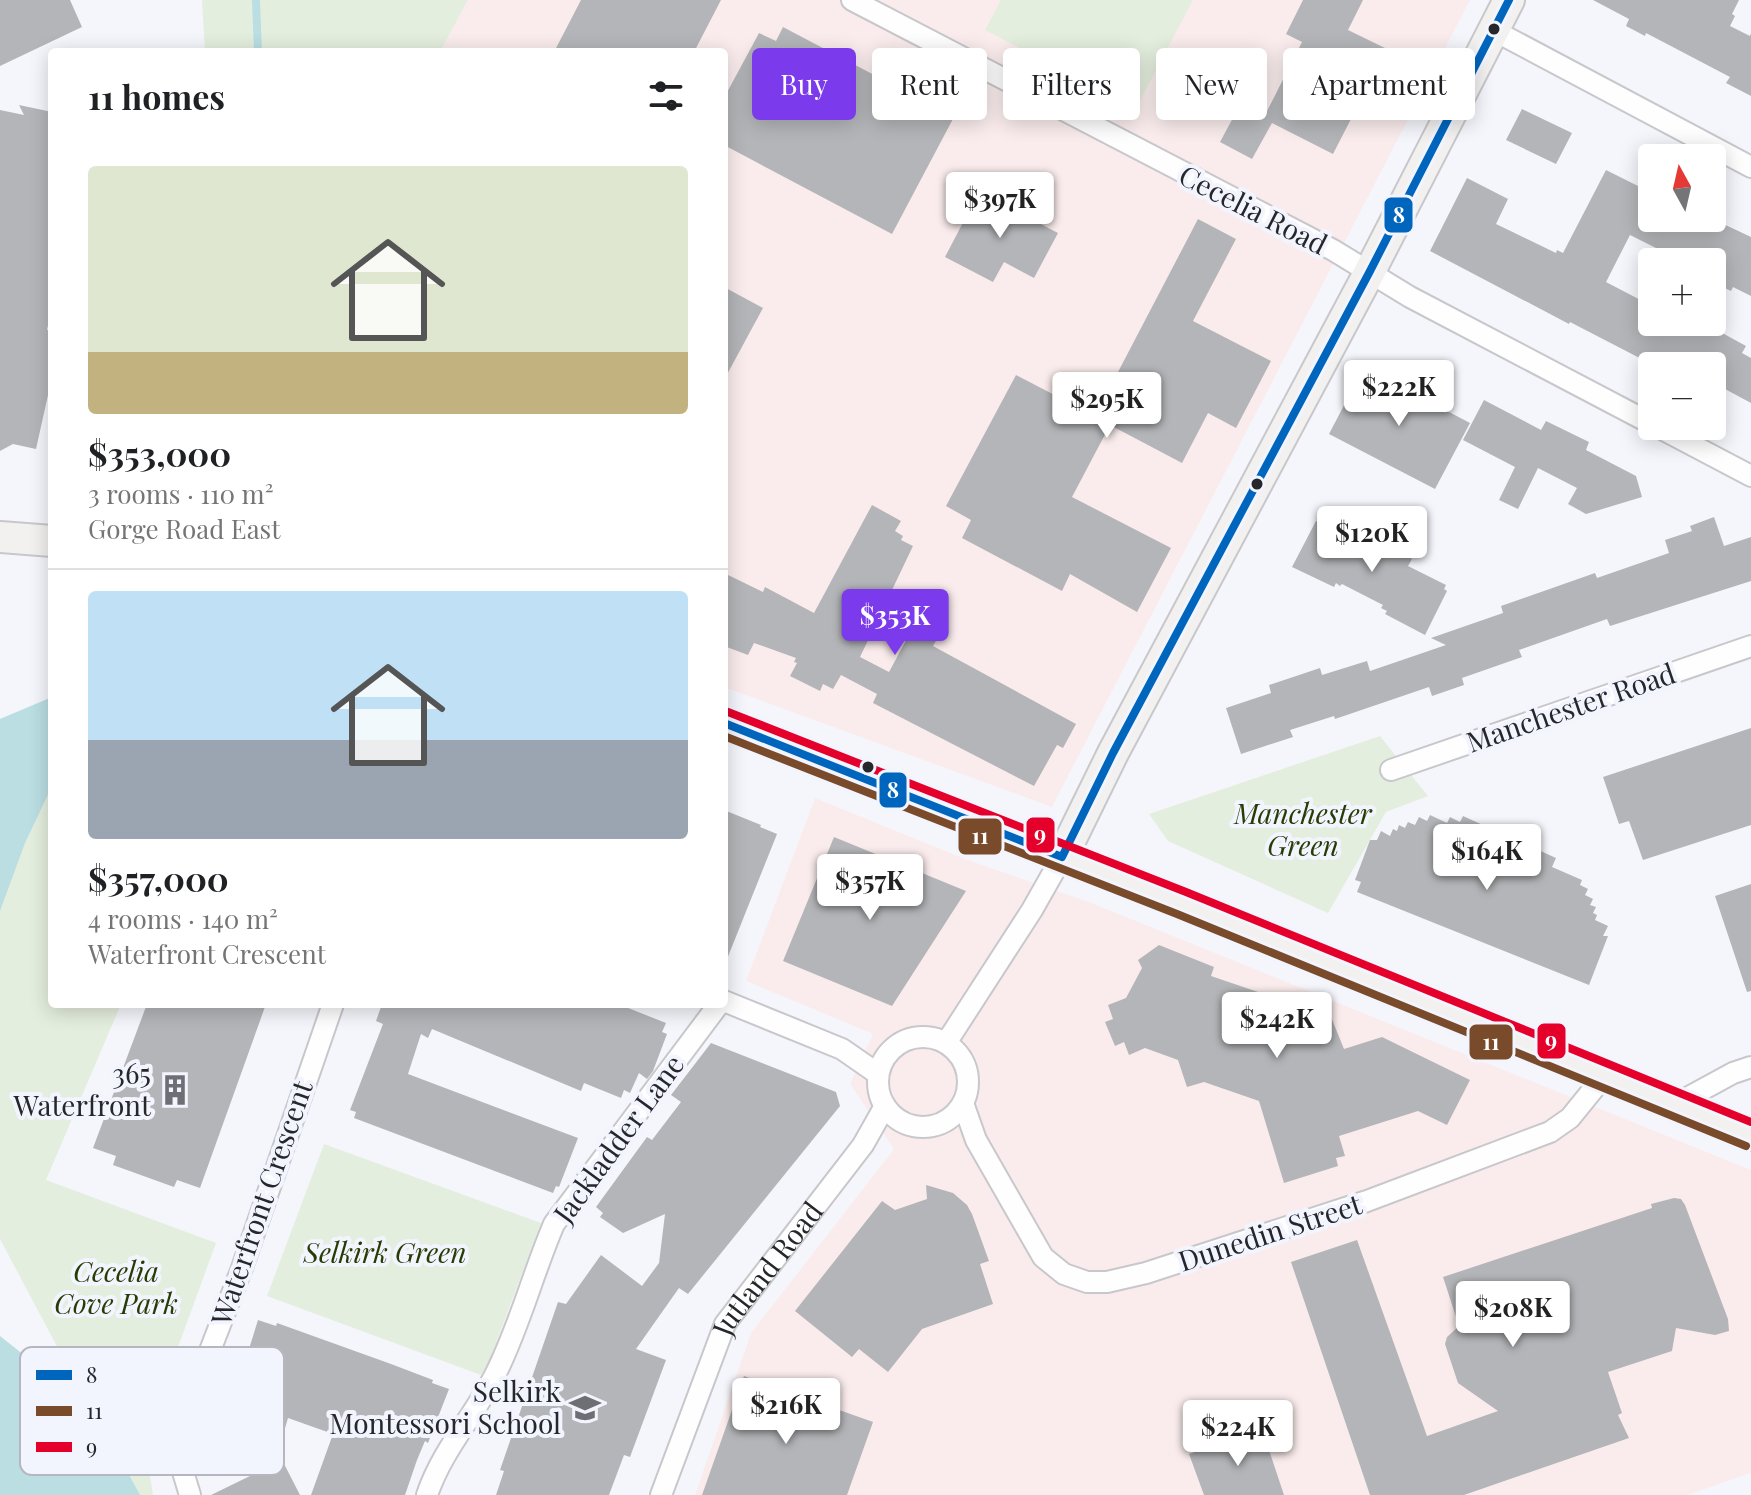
<!DOCTYPE html>
<html lang="en">
<head>
<meta charset="utf-8">
<style>
  :root { --surface:#fff; --page:#f6f6f6; --text:#202124; --muted:#757577; --line:#e0e0e0; --accent:#7c3aed }
  body { margin:0; font-family:"Playfair Display",serif; background:var(--page); color:var(--text); height:100vh; display:flex; flex-direction:column; font-size:30px; white-space:nowrap }
  * { box-sizing:border-box; margin:0 }
  p { font-size:26px; color:var(--muted) }
  .icon { flex:none; width:44px; height:44px; fill:none; stroke:currentColor; stroke-width:2; stroke-linecap:round; stroke-linejoin:round }
  .map { position:relative; flex:1; overflow:hidden }
  .sheet { position:absolute; left:48px; top:48px; width:680px; height:960px; display:flex; flex-direction:column; background:var(--surface); border-radius:8px; box-shadow:0 4px 20px #0003 }
  .sheet>* { flex:none }
  .banner { position:absolute; left:752px; top:48px; width:760px; height:72px; display:flex; gap:16px }
  .needle { width:52px; rotate:352deg }
  .controls { position:absolute; left:1638px; top:144px; display:grid; gap:16px }
  .controls a { display:grid; place-items:center; width:88px; height:88px; border-radius:8px; background:var(--surface); box-shadow:0 4px 20px #0003; font-size:40px }
  .price { position:absolute; translate:-50% -68px; padding:0 18px; border-radius:8px; background:#fff; color:#222; font-size:26px; line-height:52px; filter:drop-shadow(0 2px 4px #0008) }
  .price::after { content:''; position:absolute; left:50%; top:48px; width:24px; height:18px; margin-left:-12px; background:inherit; clip-path:polygon(0 0,100% 0,50% 100%) }
  .price.selected { background:var(--accent); color:#fff }
  ul { padding:0; list-style:none }
  li { display:grid; align-content:center; gap:16px; height:424px; padding:0 40px }
  li+li { border-top:2px solid var(--line) }
  li span { display:grid; place-items:center; height:248px; border-radius:8px; color:#555 }
  li>.icon { margin-inline-start:auto }
  span .icon { width:144px; height:144px; fill:#fffc; stroke-width:1 }
  li b { font-size:34px }
  h2 { display:flex; justify-content:space-between; align-items:center; height:96px; padding:0 40px; font-size:34px }
  .chip { padding:0 28px; border-radius:8px; background:var(--surface); box-shadow:0 4px 20px #0003; font-size:28px; line-height:72px }
  .chip.selected { background:var(--accent); color:#fff }
  .map>svg:first-child { display:block }
  .commercial { fill:#faecec }
  .green { fill:#e4eede }
  .water { fill:#badee2 }
  .lines { fill:none; stroke-linecap:round; stroke-linejoin:round }
  .stream { stroke:#badee2; stroke-width:8 }
  .building { fill:#b4b5b8 }
  .street-casing { stroke:#c8c8cc; stroke-width:24 }
  .secondary-casing { stroke:#c8c8cc; stroke-width:34 }
  .street { stroke:#fefefe; stroke-width:20 }
  .secondary { stroke:#f2f1f0; stroke-width:30 }
  .bus-1-casing { stroke:#f2f4fe; stroke-width:14 }
  .bus-2-casing { stroke:#f2f4fe; stroke-width:14 }
  .bus-3-casing { stroke:#f2f4fe; stroke-width:14 }
  .bus-1 { stroke:#0065bd; stroke-width:8 }
  .bus-2 { stroke:#7a4b2a; stroke-width:8 }
  .bus-3 { stroke:#e4002b; stroke-width:8 }
  .bus-dot { fill:#26272b; stroke:#f2f4fe; stroke-width:3 }
  .labels { text-anchor:middle; stroke-width:8; stroke-linejoin:round; paint-order:stroke }
  .street-label { font-size:28px; fill:#26272b; stroke:#f2f4fe }
  .park-label { font-size:28px; font-style:italic; fill:#273c03; stroke:#f2f4fe }
  .poi-label { font-size:28px; fill:#26272b; stroke:#f2f4fe; text-anchor:end }
  .key { fill:#f2f4fe; stroke:#b5b6bf; stroke-width:2 }
  .key-label { font-size:22px; fill:#26272b }
  .line-badge { stroke:#f2f4fe; stroke-width:3 }
  .badge-label { font-size:22px; text-anchor:middle; font-weight:bold; fill:#fff }
</style>
</head>
<body>
<div class="map">
<svg width="1751" height="1495" viewBox="0 0 1751 1495">
  <rect width="100%" height="100%" fill="#f5f6fb"/>
  <path class="commercial" d="M468,0H1470L1052,807L724,687V52H440Z
    M815,798L965,859L1089,902L1751,1170V1473L1687,1495H695L751,1333L894,1149L850,1084L873,1034L746,981Z"/>
  <path class="green" d="M202,0H468L440,52H205Z
    M1001,0H1193L1136,108L985,30Z
    M1380,736L1428,796L1386,812L1328,913L1168,841L1149,814Z
    M52,762V1004H121L46,1180L216,1243L151,1421L147,1456L153,1495H136L0,1239V899Z
    M324,1144L541,1223L488,1364L481,1375L267,1296Z"/>
  <path class="water" d="M52,697V786L25,843L0,911V719Z
    M0,1336L34,1363L74,1370L84,1393L140,1495H0Z"/>
  <g class="lines">
    <path class="stream" d="M256,0L258,52"/>
  </g>
  <path class="building" d="M0,0H70L82,27L0,66Z
    M581,0H721L694,52H554Z
    M1303,0H1363L1348,30L1387,49L1333,154L1272,123L1252,159L1220,142L1241,103L1265,115L1302,42L1286,34Z
    M1593,0H1739L1732,14L1735,16L1730,26L1750,36L1751,33V96L1726,83L1730,77L1646,33L1645,36L1626,26L1629,19Z
    M783,27L954,117L892,234L724,145V98L759,33L776,41Z
    M19,105L52,112V306L47,330L52,331V377L36,449L13,444L0,451V110L24,115Z
    M1522,109L1572,133L1556,164L1506,140Z
    M1606,170L1652,193V218H1697L1714,227L1717,221L1751,237V296L1733,287L1731,291L1712,282V262H1684L1630,235L1606,282L1652,306V322H1719L1715,329L1746,346L1742,353L1751,358V403L1712,382V366H1655L1570,322L1569,324L1430,251L1467,178L1508,199L1496,224L1556,253L1557,250L1563,253Z
    M979,192L1058,233L1034,278L1004,262L993,282L945,257Z
    M1198,219L1236,239L1193,321L1271,361L1236,428L1208,413L1182,463L1110,425L1072,497L1171,548L1137,612L1070,574L1062,591L962,538L971,520L946,506L1016,375L1095,416Z
    M724,287L763,308L724,380Z
    M1364,367L1470,423L1435,489L1329,434Z
    M1484,400L1541,430L1546,421L1589,442L1586,450L1636,476L1642,497L1586,514L1568,504L1577,488L1538,468L1518,509L1499,500L1515,467L1463,440Z
    M872,505L901,521L895,531L903,536L901,540L913,546L860,657L889,672L923,609L947,622L933,646L1076,724L1063,748L1057,745L1034,786L873,703L877,694L841,675L833,689L823,684L820,691L790,676L797,663L794,662L796,658L754,643L748,655L724,646V573L763,592L765,587L814,613Z
    M1714,517L1724,546L1751,537V581L1610,626L1607,619L1519,650L1522,657L1462,678L1464,685L1432,696L1429,687L1335,719L1334,716L1290,730L1293,737L1241,754L1226,708L1271,693L1269,685L1320,668L1322,675L1367,661L1370,671L1446,645L1431,638L1503,613L1501,606L1595,573L1597,578L1669,553L1665,540L1692,531L1690,526Z
    M1323,520L1367,543L1370,538L1412,559L1408,566L1446,585L1444,589L1447,591L1425,635L1385,614L1387,611L1381,608L1383,605L1342,584L1340,586L1336,583L1334,587L1292,567L1316,521L1322,524Z
    M1751,728V825L1643,860L1629,821L1619,824L1603,777Z
    M724,810L761,825L760,827L777,834L725,964Z
    M1430,815L1447,823L1450,817L1460,822L1463,816L1556,858L1552,867L1582,880L1580,885L1588,889L1585,895L1593,899L1590,905L1596,907L1593,913L1597,915L1595,920L1608,926L1603,936H1608L1589,985L1357,892L1361,882L1355,880L1370,840H1377L1381,831L1390,836L1393,829L1397,831L1399,825L1405,828L1408,822L1415,825L1419,817L1427,821Z
    M834,837L966,891L892,1006L783,961Z
    M1751,884V991L1747,992L1715,896Z
    M1159,945L1214,967L1211,976L1302,1007L1304,1012L1323,1020L1331,1017L1344,1049L1382,1037L1470,1080L1447,1125L1418,1111L1339,1136L1345,1156L1336,1158L1338,1166L1284,1183L1259,1101L1204,1082L1187,1087L1178,1060L1145,1048L1129,1055L1124,1042L1115,1046L1105,1022L1113,1019L1108,1005L1126,998L1142,968L1138,960Z
    M147,1004H266L200,1188L177,1180L174,1187L113,1165L116,1156L93,1148Z
    M382,1004H618L666,1023L662,1032L667,1034L653,1071L647,1079L639,1073L630,1093L624,1090L621,1098L584,1083L581,1091L432,1029L428,1038L421,1034L408,1074L578,1138L559,1187L556,1186L553,1193L354,1118L356,1112L350,1110L383,1024L376,1021Z
    M711,1043L836,1092L840,1106L688,1294L679,1288L636,1349L666,1360L630,1457L624,1455L609,1495H496L504,1471L500,1470L558,1302L566,1304L601,1255L642,1286L659,1263L665,1214L623,1233L600,1217L603,1213L596,1207L647,1137L652,1140L681,1102L671,1095Z
    M926,1185L953,1193L967,1205L972,1214L989,1261L980,1264L993,1304L922,1329L888,1372L859,1349L852,1357L795,1311L882,1201L895,1210L927,1199Z
    M1674,1198L1681,1199L1685,1205L1728,1319L1729,1331L1715,1335L1676,1328L1672,1351L1608,1372L1622,1413L1618,1415L1629,1438L1464,1495H1370L1291,1262L1357,1240L1427,1436L1498,1411L1458,1383L1445,1344L1447,1337L1459,1326L1443,1277L1652,1208L1651,1204Z
    M258,1320L276,1326L277,1323L391,1364L433,1380L432,1383L449,1389L428,1443L425,1441L417,1460L405,1495H311L333,1434L288,1418L278,1452L300,1495H211L250,1476L214,1462L238,1394H235Z
    M744,1376L873,1422L847,1495H702Z
    M1262,1429L1284,1495H1204L1189,1454Z"/>
  <g class="lines">
    <defs>
      <g id="street">
        <path d="M852,0L1333,250L1410,297L1652,424"/>
        <path d="M1493,30L1751,167"/>
        <path d="M1656,426L1751,476"/>
        <path d="M1391,770L1751,646"/>
        <path d="M724,1001L842,1049L878,1074"/>
        <circle cx="923" cy="1082" r="45"/>
        <path d="M946,1043L1032,910L1062,857"/>
        <path d="M963,1103L976,1140L1043,1257L1064,1274L1087,1282H1107L1146,1273L1367,1201L1550,1132L1570,1118L1604,1076"/>
        <path d="M1676,1104L1733,1073L1751,1067"/>
        <path d="M190,1495L180,1462L181,1440L187,1410L242,1268L333,1004"/>
        <path d="M427,1495C442,1450 475,1415 496,1373C520,1325 533,1273 554,1224L719,1004"/>
        <path id="s1" d="M661,1495L725,1324L863,1145L885,1106"/>
      </g>
      <path id="secondary" d="M0,537L52,541
        M724,723L1181,903L1751,1135
        M1062,857L1113,753L1369,273L1509,0"/>
    </defs>
    <use href="#street" class="street-casing"/>
    <use href="#secondary" class="secondary-casing"/>
    <use href="#street" class="street"/>
    <use href="#secondary" class="secondary"/>
    <defs>
      <path id="bus-1" d="M724,723L1062,857
        M1062,857L1113,753L1369,273L1509,0"/>
      <path id="bus-2" d="M724,736L1177,914L1746,1146"/>
      <path id="bus-3" d="M728,712L1186,892L1751,1122"/>
    </defs>
    <use href="#bus-1" class="bus-1-casing"/>
    <use href="#bus-2" class="bus-2-casing"/>
    <use href="#bus-3" class="bus-3-casing"/>
    <use href="#bus-1" class="bus-1"/>
    <use href="#bus-2" class="bus-2"/>
    <use href="#bus-3" class="bus-3"/>
  </g>
  <defs>
    <symbol id="building-bare" viewBox="-9 -9 18 18"><path d="M-4-6H4V6H1V3H-1V6H-4ZM-2.5-4.3h1.7v1.8h-1.7ZM.8-4.3h1.7v1.8H.8ZM-2.5-1h1.7V.8h-1.7ZM.8-1h1.7V.8H.8Z" fill="#6e6f74" stroke="#f2f4fe" stroke-width="2.5" paint-order="stroke"/></symbol>
    <symbol id="school-bare" viewBox="-9 -9 18 18"><path d="M0-5L7-2L0 1L-7-2ZM-4 1L0 2.5L4 1V4Q0 6-4 4Z" fill="#6e6f74" stroke="#f2f4fe" stroke-width="2.5" paint-order="stroke"/></symbol>
  </defs>
  <g fill-rule="evenodd">
    <use href="#building-bare" x="153" y="1068" width="44" height="44"/>
    <use href="#school-bare" x="563" y="1386" width="44" height="44"/>
  </g>
  <g class="bus-dot">
    <circle cx="1494" cy="29" r="7"/>
    <circle cx="1257" cy="484" r="7"/>
    <circle cx="868" cy="767" r="7"/>
  </g>
  <g class="labels">
    <g class="street-label">
      <text transform="translate(1253 210) rotate(27)" y="10">Cecelia Road</text>
      <text transform="translate(1571 708) rotate(-19)" y="10">Manchester Road</text>
      <text transform="translate(619 1139) rotate(-54)" y="10">Jackladder Lane</text>
      <text transform="translate(262 1203) rotate(-71)" y="10">Waterfront Crescent</text>
      <text transform="translate(1270 1233) rotate(-18)" y="10">Dunedin Street</text>
      <text dy="10" stroke="none"><textPath href="#s1" startOffset="252">Jutland Road</textPath></text>
    </g>
    <g class="park-label">
      <text x="1303" y="824">Manchester<tspan x="1303" dy="32">Green</tspan></text>
      <text x="385" y="1263">Selkirk Green</text>
      <text x="116" y="1282">Cecelia<tspan x="116" dy="32">Cove Park</tspan></text>
    </g>
    <g class="poi-label">
      <text x="151" y="1084">365<tspan x="151" dy="32">Waterfront</tspan></text>
      <text x="561" y="1402">Selkirk<tspan x="561" dy="32">Montessori School</tspan></text>
    </g>
  </g>
  <rect x="20" y="1347" width="264" height="128" rx="12" class="key"/>
  <rect x="36" y="1370" width="36" height="10" fill="#0065bd"/>
  <rect x="36" y="1406" width="36" height="10" fill="#7a4b2a"/>
  <rect x="36" y="1442" width="36" height="10" fill="#e4002b"/>
  <g class="key-label">
    <text x="86" y="1383">8</text>
    <text x="86" y="1419">11</text>
    <text x="86" y="1455">9</text>
  </g>
  <g class="line-badge">
    <rect x="1383" y="196" width="31" height="38" rx="8" fill="#0065bd"/>
    <rect x="878" y="771" width="30" height="38" rx="8" fill="#0065bd"/>
    <rect x="1025" y="816" width="31" height="38" rx="8" fill="#e4002b"/>
    <rect x="957" y="817" width="46" height="39" rx="8" fill="#7a4b2a"/>
    <rect x="1536" y="1022" width="31" height="38" rx="8" fill="#e4002b"/>
    <rect x="1468" y="1023" width="46" height="38" rx="8" fill="#7a4b2a"/>
  </g>
  <g class="badge-label">
    <text x="1399" y="223">8</text>
    <text x="893" y="798">8</text>
    <text x="1040" y="842">9</text>
    <text x="980" y="844">11</text>
    <text x="1551" y="1048">9</text>
    <text x="1491" y="1050">11</text>
  </g>
</svg>
<div class="controls">
<a><svg class="needle" viewBox="-14 -14 28 28"><path d="M0-13l5 13h-10z" fill="#e53935"/><path d="M0 13l5-13h-10z" fill="#757577"/></svg></a>
<a>+</a>
<a>−</a>
</div>
<b class="price" style="left:1000px;top:240px">$397K</b>
<b class="price" style="left:1399px;top:428px">$222K</b>
<b class="price" style="left:1107px;top:440px">$295K</b>
<b class="price" style="left:1372px;top:574px">$120K</b>
<b class="price selected" style="left:895px;top:657px">$353K</b>
<b class="price" style="left:1487px;top:892px">$164K</b>
<b class="price" style="left:870px;top:922px">$357K</b>
<b class="price" style="left:1277px;top:1060px">$242K</b>
<b class="price" style="left:1513px;top:1349px">$208K</b>
<b class="price" style="left:786px;top:1446px">$216K</b>
<b class="price" style="left:1238px;top:1468px">$224K</b>
<div class="banner">
<a class="chip selected">Buy</a>
<a class="chip">Rent</a>
<a class="chip">Filters</a>
<a class="chip">New</a>
<a class="chip">Apartment</a>
</div>
<section class="sheet">
<h2>11 homes<svg class="icon" aria-label="filters" viewBox="0 0 24 24"><path d="M4 7h16M4 17h16"/><circle cx="9" cy="7" r="2"/><circle cx="15" cy="17" r="2"/></svg></h2>
<ul>
<li><span style="background:linear-gradient(#dfe7d0 75%,#c2b280 0)"><svg class="icon" aria-label="home" viewBox="0 0 24 24"><path d="M3 11l9-7 9 7M6 9v11h12V9"/></svg></span><div><b>$353,000</b><p>3 rooms · 110 m²</p><p>Gorge Road East</p></div></li>
<li><span style="background:linear-gradient(#bfe0f5 60%,#9aa5b1 0)"><svg class="icon" aria-label="home" viewBox="0 0 24 24"><path d="M3 11l9-7 9 7M6 9v11h12V9"/></svg></span><div><b>$357,000</b><p>4 rooms · 140 m²</p><p>Waterfront Crescent</p></div></li>
</ul>
</section>
</div>
</body>
</html>
